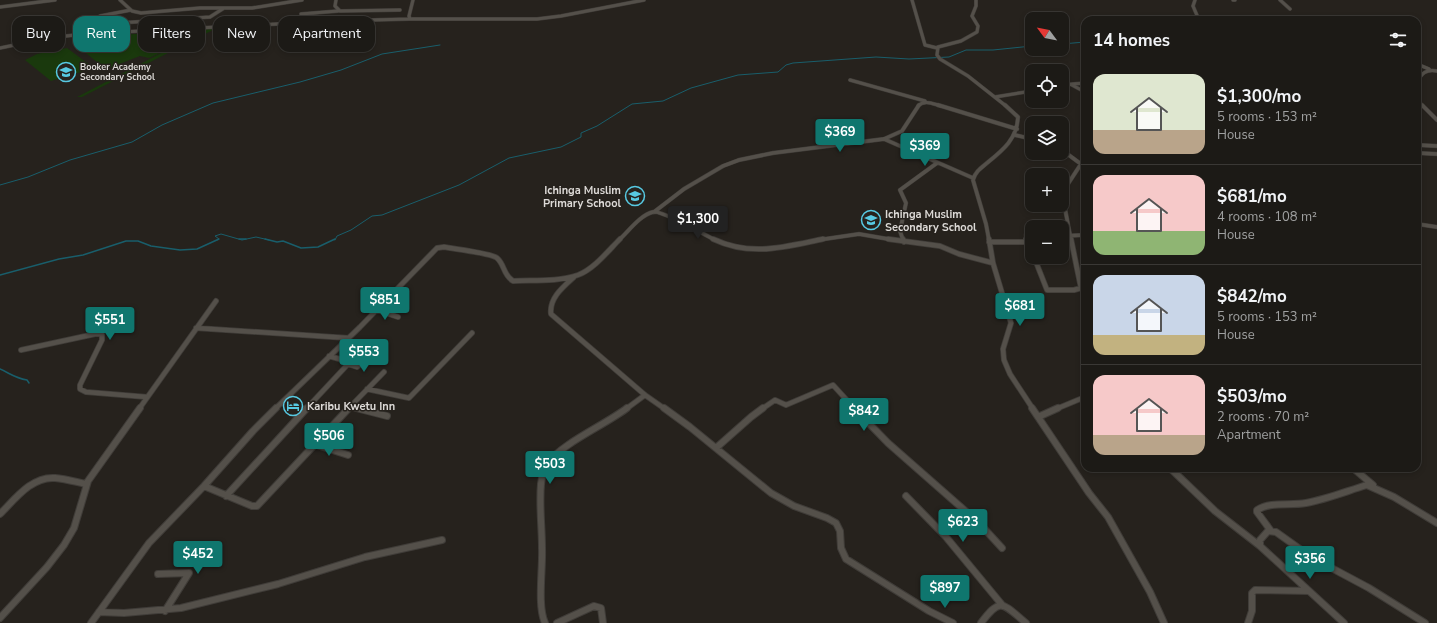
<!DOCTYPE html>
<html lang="en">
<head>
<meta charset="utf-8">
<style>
  :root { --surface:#1c1a16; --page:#25231f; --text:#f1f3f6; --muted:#a0a1a1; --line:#3a3835; --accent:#0f766e }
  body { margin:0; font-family:"Nunito Sans",sans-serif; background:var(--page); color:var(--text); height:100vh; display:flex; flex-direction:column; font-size:15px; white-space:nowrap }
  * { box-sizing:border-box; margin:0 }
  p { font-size:13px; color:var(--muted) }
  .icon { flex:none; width:22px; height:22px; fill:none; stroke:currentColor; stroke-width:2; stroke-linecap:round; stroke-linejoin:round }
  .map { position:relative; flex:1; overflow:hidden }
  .panel { position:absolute; left:1081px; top:16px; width:340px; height:456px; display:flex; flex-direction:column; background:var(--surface); border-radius:12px; box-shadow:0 2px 6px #0003,0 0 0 1px var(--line) }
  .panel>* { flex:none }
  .hud { position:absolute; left:12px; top:16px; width:380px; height:36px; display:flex; gap:8px }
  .needle { width:26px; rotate:302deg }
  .fabs { position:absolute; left:1025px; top:12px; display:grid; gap:8px }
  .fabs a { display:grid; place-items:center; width:44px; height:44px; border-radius:8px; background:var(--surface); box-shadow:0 2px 6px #0003,0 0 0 1px var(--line); font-size:20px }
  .price { position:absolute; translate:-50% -34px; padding:0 9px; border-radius:4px; background:var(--accent); color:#fff; font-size:13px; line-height:26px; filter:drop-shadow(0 1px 2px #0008) }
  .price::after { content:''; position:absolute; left:50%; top:24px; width:12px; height:9px; margin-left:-6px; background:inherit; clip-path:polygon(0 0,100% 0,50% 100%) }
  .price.selected { background:#222; color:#fff }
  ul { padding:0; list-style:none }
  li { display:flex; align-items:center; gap:12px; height:100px; padding:0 12px }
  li+li { border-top:1px solid var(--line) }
  li span { display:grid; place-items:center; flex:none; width:112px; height:80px; border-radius:12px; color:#555 }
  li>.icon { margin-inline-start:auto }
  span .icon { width:48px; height:48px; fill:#fffc; stroke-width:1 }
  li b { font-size:17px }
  h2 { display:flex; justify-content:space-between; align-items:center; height:48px; padding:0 12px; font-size:17px }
  .chip { padding:0 14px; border-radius:12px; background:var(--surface); box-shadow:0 2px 6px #0003,0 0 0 1px var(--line); font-size:14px; line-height:36px }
  .chip.selected { background:var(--accent); color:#fff }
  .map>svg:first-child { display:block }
  .green { fill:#1a390d }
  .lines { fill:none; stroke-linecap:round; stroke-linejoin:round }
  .stream-far1 { stroke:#195e6b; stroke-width:1 }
  .stream { stroke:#195e6b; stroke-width:1.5 }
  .minor-far3-casing { stroke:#403d39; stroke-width:4 }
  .minor-far2-casing { stroke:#403d39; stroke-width:4.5 }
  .minor-far1-casing { stroke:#403d39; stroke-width:6 }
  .minor-casing { stroke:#403d39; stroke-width:8 }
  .minor-far3 { stroke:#54504a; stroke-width:3 }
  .minor-far2 { stroke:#54504a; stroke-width:3.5 }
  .minor-far1 { stroke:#54504a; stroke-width:4.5 }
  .minor { stroke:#54504a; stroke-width:6 }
  .labels { text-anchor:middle; stroke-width:3; stroke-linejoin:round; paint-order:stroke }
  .far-poi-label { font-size:9px; font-weight:bold; fill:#dddad7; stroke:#26221d; text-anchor:start }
  .poi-label { font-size:11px; font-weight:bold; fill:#dddad7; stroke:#26221d; text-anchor:start }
</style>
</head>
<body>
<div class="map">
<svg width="1437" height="623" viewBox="0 0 1437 623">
  <rect width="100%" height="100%" fill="#26221d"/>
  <path class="green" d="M211,29L212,30L211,31L82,97H77L165,51L168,36L160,35H166L164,51L149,58L140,56L109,68L97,62L72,42L75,38Z
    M67,48L94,68L51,81L25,60L37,54Z"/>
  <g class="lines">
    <path class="stream-far1" d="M1062,44L1085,42
      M0,185L28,177L70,160L132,142L162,125L213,103L300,82L341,70L382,54L440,45
      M217,240L219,239L215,236L221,234L242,240L256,237L269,240
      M335,240L337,236L351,230L372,216L382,215L459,185L509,158L561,147L581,137V133L597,126L632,104L663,101L691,88L738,75L778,72L786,65L793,63L876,57L909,59L949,57L966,50H993L1032,46"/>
    <path class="stream" d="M239,239H246
      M265,239L277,242L283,241L301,248L318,247L335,239
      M0,275L59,259L83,255L126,241H138L151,246L180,250L197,249L219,239
      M0,369C11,374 15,378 27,380L29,383"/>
    <defs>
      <path id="minor-far3" d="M120,0L132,11L141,13L200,8H252L302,0
        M336,0L335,6L340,11L400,10
        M912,0L925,45L937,48
        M976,0V6L972,16L978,26L977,32L961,41L938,47L937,55L940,59L968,76L1006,106
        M1195,0L1193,6L1199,20
        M1233,0H1235
        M1280,0L1290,9
        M0,7L55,0
        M131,10L100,16L98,18V23L104,24L210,17L224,8
        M301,14L338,11
        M410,19L409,16L413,0
        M0,48L48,38L84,34L334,21L410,19H537L561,16L644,0
        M1417,64L1429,69
        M850,80L925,101
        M1417,82C1422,73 1426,69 1437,71
        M1062,85L1085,83
        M1072,85L1085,92
        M995,97L1032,91
        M1417,102L1423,106
        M918,106C925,99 933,104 941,106"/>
      <path id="minor-far2" d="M938,105L1017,129
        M1422,105L1437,120
        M1015,135L1032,139
        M884,139L973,178
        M1417,145L1437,146
        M1062,150L1085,167
        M1417,153L1437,154
        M654,212L684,189L723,166L739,160L773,153L884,139L902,131L919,105
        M1417,224L1437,227
        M1062,236L1085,235
        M619,240C628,232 640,215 653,212C662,210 705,235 715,240
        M818,240L859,234L894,240
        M903,240L900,231L906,203L900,190L937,163
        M989,240L986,224L973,180C975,172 981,168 987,163C1003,150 1017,139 1018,117L1005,105
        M1026,240V234L1032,233
        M1071,240L1062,193L1081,164"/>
      <path id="minor-far1" d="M713,239C751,257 784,247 823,239
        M888,239L940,246L959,254L993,263
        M903,239L904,242
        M989,239L993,263L1011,323L1003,349L1004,360L1010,374L1033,409
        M989,242H1027L1026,239
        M1027,242L1032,252
        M1034,257L1047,290H1074L1081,288L1071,239
        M574,277C563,287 549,298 551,314L645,395L665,409
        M377,310L398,317
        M196,328L348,338
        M21,350L95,334H102V340L80,385V389L86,392L147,397
        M348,364L357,367L371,354L380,356
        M367,389L409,398L472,333
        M350,407L360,409
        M139,409L216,301
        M275,409L360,327L437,248L444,247C454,249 491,253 497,258C505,265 503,275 513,281C534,280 558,282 578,275C594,269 608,251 620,239
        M306,409L350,362L329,356
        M348,409L384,372
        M626,409L645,395
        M762,409L775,400L786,405L833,385L855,409
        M1056,409L1085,397"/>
      <path id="minor" d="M356,408L387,416
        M664,408L690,427L771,493L794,506L827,518L836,523L840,531L841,548L846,559L929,611L953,623
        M854,408L888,443L979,523L1002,548
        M1032,408L1089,493L1108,517L1150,592L1164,623
        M1038,417L1058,408
        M314,444L348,455
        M716,448L751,417L763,408
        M1170,468L1215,511L1260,546
        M1353,468L1373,485
        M204,486L252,506H257L349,408
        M226,496L307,408
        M906,496L946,537L1003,606
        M0,514C15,499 32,476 55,478C66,479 76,482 86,484
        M1271,531L1257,512V510C1271,501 1290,506 1306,503C1327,499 1347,491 1367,485L1394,497L1437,523
        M158,574L189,573L165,611
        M99,612L124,613L181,608L278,584L365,557L442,540
        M0,618L47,567L64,545L74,528L88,481L140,408
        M91,623L149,543L204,486L253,431L276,408
        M545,623C537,606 543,568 542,548C542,527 539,505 541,484C542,476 543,470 547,464C562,443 605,425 627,408
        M557,623L594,606L601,608L603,623
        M981,623C1001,596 1003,604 1026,623
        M1248,623L1252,611V593L1255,590L1309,591
        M1344,623L1260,546V540L1268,531L1276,532L1311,557L1369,588L1425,623"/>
    </defs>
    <use href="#minor-far3" class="minor-far3-casing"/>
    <use href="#minor-far2" class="minor-far2-casing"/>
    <use href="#minor-far1" class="minor-far1-casing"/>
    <use href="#minor" class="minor-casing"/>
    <use href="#minor-far3" class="minor-far3"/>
    <use href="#minor-far2" class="minor-far2"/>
    <use href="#minor-far1" class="minor-far1"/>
    <use href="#minor" class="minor"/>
  </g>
  <defs>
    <symbol id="school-ring" viewBox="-11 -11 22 22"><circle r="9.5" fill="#26221d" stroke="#57c9e2" stroke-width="1.5"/><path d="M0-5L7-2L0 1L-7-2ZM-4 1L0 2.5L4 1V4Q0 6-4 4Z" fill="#57c9e2"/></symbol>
    <symbol id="hotel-ring" viewBox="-11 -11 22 22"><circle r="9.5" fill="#26221d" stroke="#57c9e2" stroke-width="1.5"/><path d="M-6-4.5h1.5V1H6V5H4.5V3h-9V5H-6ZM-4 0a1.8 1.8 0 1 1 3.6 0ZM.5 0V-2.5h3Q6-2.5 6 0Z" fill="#57c9e2"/></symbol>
  </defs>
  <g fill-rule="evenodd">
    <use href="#school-ring" x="55" y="61" width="22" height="22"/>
    <use href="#school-ring" x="624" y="185" width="22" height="22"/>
    <use href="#school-ring" x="860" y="209" width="22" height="22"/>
    <use href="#hotel-ring" x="282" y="395" width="22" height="22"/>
  </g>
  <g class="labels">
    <g class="far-poi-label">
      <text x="80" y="70">Booker Academy<tspan x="80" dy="10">Secondary School</tspan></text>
    </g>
    <g class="poi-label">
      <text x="621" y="194" text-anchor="end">Ichinga Muslim<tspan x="621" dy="13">Primary School</tspan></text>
      <text x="885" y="218">Ichinga Muslim<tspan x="885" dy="13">Secondary School</tspan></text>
      <text x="307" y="410">Karibu Kwetu Inn</text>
    </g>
  </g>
</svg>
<div class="fabs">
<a><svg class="needle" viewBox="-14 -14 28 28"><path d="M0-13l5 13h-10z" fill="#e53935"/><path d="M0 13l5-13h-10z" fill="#a0a1a1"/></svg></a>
<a><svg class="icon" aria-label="locate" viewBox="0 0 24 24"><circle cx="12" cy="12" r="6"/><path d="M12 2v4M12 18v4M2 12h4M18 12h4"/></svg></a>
<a><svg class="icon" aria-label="layers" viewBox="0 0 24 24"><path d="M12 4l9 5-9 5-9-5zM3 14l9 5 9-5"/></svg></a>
<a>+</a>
<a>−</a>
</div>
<b class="price" style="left:840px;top:153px">$369</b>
<b class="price" style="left:925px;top:167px">$369</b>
<b class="price selected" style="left:698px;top:240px">$1,300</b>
<b class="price" style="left:385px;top:321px">$851</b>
<b class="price" style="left:1020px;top:327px">$681</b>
<b class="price" style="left:110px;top:341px">$551</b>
<b class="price" style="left:364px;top:373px">$553</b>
<b class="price" style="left:864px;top:432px">$842</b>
<b class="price" style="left:329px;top:457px">$506</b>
<b class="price" style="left:550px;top:485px">$503</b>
<b class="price" style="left:963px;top:543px">$623</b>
<b class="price" style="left:198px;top:575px">$452</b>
<b class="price" style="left:1310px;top:580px">$356</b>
<b class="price" style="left:945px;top:609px">$897</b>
<div class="hud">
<a class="chip">Buy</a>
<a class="chip selected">Rent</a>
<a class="chip">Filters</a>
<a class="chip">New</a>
<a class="chip">Apartment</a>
</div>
<section class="panel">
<h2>14 homes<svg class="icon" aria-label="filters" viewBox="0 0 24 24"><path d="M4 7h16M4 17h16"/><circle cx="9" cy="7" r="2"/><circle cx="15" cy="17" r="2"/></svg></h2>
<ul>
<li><span style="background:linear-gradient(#dfe7d0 70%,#b9a48a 0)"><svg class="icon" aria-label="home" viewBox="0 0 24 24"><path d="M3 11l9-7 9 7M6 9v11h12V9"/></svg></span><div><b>$1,300/mo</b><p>5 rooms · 153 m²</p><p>House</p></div></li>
<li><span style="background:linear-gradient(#f6c9c9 70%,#8fb573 0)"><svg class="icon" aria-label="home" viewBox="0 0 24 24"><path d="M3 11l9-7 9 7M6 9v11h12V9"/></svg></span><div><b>$681/mo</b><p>4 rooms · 108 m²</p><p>House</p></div></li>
<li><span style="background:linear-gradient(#c9d6e8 75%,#c2b280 0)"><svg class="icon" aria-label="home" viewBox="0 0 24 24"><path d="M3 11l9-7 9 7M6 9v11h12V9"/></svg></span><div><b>$842/mo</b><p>5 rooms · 153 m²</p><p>House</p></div></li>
<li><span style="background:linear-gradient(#f6c9c9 75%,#b9a48a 0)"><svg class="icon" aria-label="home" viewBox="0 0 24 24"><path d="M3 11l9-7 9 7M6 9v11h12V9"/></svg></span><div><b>$503/mo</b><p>2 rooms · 70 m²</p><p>Apartment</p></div></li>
</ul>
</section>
</div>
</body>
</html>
